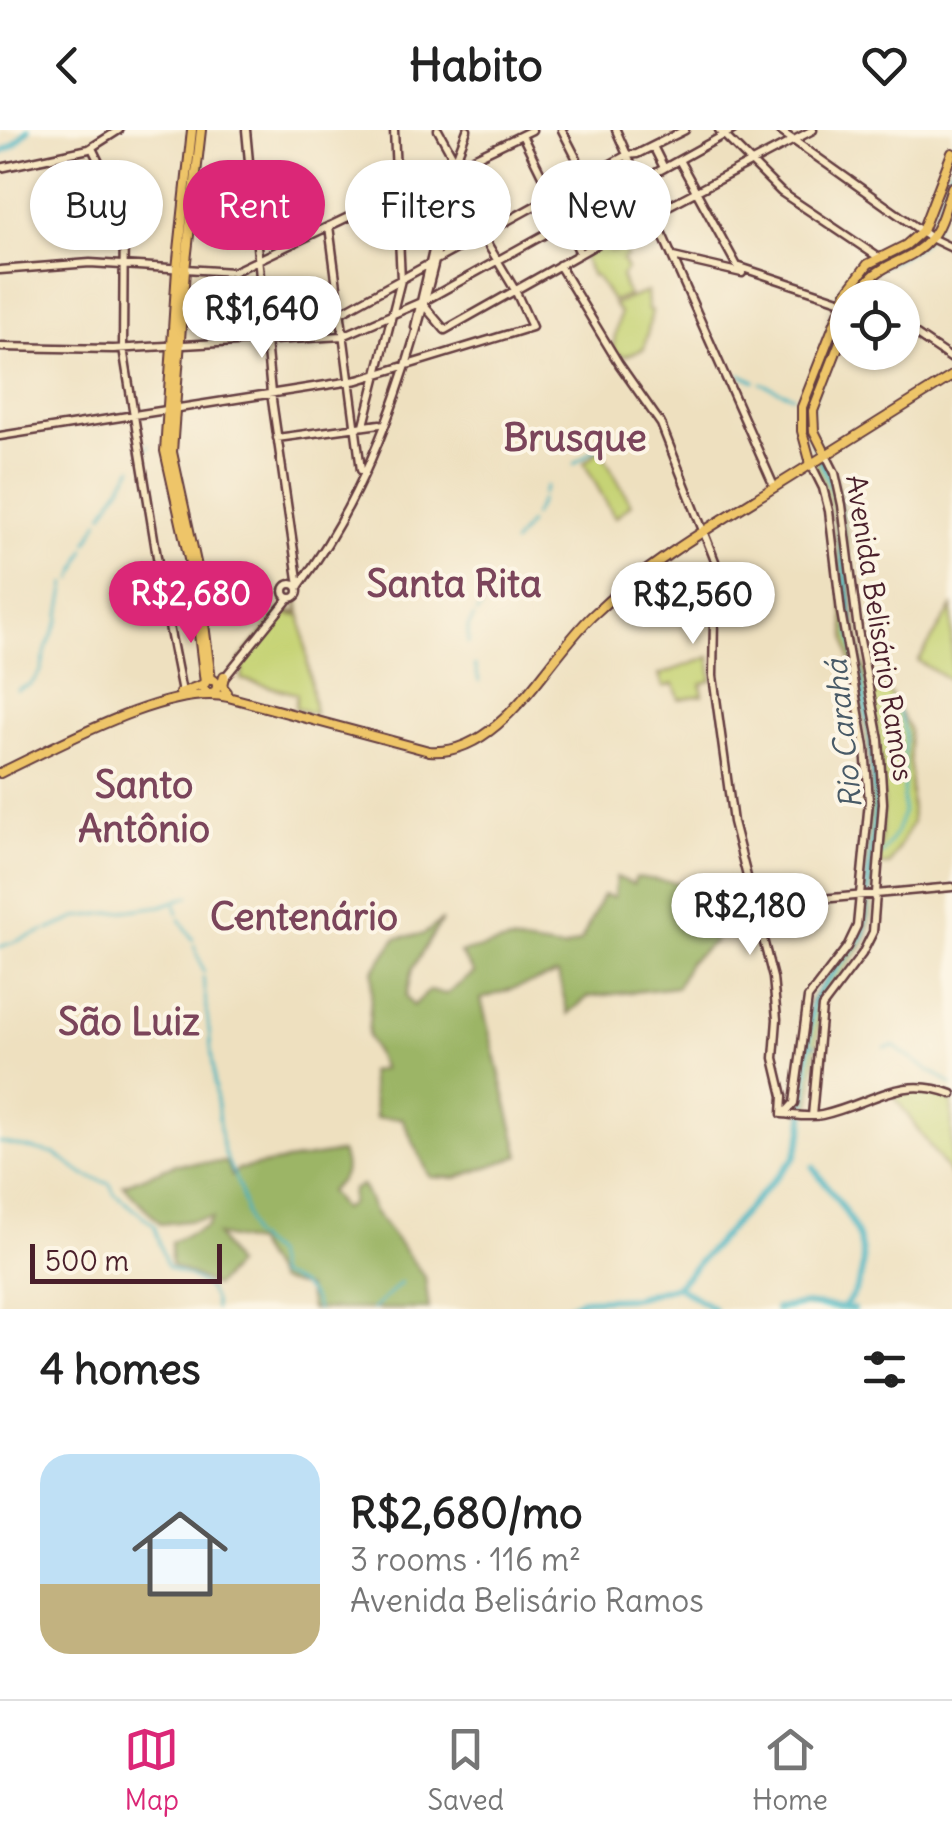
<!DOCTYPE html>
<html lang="en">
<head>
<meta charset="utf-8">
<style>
  :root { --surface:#fff; --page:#f6f6f6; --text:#222; --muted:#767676; --line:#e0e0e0; --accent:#db2777 }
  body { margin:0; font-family:Delius,sans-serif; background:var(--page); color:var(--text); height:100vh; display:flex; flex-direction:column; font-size:38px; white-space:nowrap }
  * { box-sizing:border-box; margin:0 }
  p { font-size:32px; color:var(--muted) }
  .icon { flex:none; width:55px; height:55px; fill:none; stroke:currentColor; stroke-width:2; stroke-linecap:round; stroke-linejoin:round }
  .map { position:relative; height:1179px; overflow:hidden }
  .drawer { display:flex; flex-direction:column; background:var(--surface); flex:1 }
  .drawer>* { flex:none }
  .top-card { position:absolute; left:30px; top:30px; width:892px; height:90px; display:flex; gap:20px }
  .controls { position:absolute; left:830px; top:150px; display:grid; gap:20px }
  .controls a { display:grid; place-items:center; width:90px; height:90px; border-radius:50%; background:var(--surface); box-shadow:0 2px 8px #0004; font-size:50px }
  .scale { position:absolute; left:30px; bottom:25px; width:192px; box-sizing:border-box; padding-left:10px; border:5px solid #4a1f2b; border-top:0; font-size:28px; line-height:35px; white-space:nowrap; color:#4a1f2b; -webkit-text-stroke:8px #fcf5e5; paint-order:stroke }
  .price { position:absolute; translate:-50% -85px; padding:0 22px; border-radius:35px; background:#fff; color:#222; font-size:32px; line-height:65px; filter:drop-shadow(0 2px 5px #0008) }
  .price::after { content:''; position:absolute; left:50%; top:60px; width:30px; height:22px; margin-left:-15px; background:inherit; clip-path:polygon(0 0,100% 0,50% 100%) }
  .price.on { background:var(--accent); color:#fff }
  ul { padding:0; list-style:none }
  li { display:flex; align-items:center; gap:30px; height:250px; padding:0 40px }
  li+li { border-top:2px solid var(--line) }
  li span { display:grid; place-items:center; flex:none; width:280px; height:200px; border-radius:30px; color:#555 }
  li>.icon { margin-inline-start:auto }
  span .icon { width:120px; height:120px; fill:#fffc; stroke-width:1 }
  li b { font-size:42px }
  h2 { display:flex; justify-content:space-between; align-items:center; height:120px; padding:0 40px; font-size:42px }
  .chip { padding:0 35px; border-radius:45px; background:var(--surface); box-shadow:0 2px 8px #0004; font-size:35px; line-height:90px }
  .chip.on { background:var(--accent); color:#fff }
  header { display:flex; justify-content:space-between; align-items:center; height:130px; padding:0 40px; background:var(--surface); font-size:45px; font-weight:800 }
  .dock { display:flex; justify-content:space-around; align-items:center; height:140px; border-top:2px solid var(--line); background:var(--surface); font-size:28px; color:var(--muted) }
  .dock a { display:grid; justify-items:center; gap:5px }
  .dock .on { color:var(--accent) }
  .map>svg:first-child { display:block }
  .green { fill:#c6d374; stroke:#887950; stroke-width:2.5 }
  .forest { fill:#9cb566; stroke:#736a48; stroke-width:2.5 }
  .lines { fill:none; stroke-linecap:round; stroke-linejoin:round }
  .stream { stroke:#44b3c0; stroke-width:2.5 }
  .river { stroke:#44b3c0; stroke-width:6 }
  .secondary-casing { stroke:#633c41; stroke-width:11 }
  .primary-casing { stroke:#633c41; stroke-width:12 }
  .secondary { stroke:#f8e8c3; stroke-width:6 }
  .primary { stroke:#eec569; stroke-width:8 }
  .labels { text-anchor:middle; stroke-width:8; stroke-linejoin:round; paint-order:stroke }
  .street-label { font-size:28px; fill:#4a1f2b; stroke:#fcf5e5 }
  .water-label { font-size:30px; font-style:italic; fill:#485a67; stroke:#fcf5e5 }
  .district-label { font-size:38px; font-weight:bold; fill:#7b455b; stroke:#fcf5e5 }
</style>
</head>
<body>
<header><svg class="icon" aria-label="back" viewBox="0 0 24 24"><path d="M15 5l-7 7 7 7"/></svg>Habito<svg class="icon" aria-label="heart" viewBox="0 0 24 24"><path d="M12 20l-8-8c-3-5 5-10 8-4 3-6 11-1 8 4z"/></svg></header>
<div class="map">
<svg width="952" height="1179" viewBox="0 0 952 1179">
  <rect width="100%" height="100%" fill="#fcf5e5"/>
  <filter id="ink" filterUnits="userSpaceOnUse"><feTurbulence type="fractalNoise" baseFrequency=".01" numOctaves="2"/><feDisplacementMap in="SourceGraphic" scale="20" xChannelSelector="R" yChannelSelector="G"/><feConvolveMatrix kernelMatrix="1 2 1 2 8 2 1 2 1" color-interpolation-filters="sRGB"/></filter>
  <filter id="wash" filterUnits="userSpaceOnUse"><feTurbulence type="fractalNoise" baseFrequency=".0048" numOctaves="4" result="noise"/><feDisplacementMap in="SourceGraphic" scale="40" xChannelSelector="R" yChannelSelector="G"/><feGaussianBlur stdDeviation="2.25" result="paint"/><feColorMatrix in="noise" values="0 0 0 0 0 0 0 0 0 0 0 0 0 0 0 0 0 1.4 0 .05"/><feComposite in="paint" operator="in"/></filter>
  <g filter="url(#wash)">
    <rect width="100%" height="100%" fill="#eee0bf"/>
    <path class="green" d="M605,113L610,122L624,120L627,127L622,130L627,139L621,146L628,166L612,171L595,145L592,146L583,127Z
      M647,162L648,180L652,181L644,219L625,226L616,223L613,216L620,183L613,174Z
      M600,319L631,374L615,388L584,333Z
      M823,328C851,364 848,439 854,484C860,529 874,574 878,620C880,655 877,691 878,726C891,663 877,599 864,536L889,562L909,599L912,693L889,735H876L873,761L865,763C863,725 872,687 870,649C869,603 855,558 847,513C837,454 843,388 814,334Z
      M298,469L300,483L292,484L287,480L288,475L291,482H298L296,470L288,472L282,484L301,486L315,584L295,578L297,564L241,549L243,542L239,531L287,472Z
      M952,477V552L918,531Z
      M710,527L712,550L701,554L703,565L679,569L674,554L663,557L659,545Z
      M873,767L867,810L821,872L810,981L798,982L796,977L810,871L858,801L864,768Z
      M922,960L952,971V1047L894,966L895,962Z"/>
    <path class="forest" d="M616,747L633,754L636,747L679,753L690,767L737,762L740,776L708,780L715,811L689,832L677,857L588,867L568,884L558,844L481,869L520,1026L456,1048L430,1047L402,988H376L369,942L383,939L368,906L373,841L396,808L424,804L442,790L412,839L406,867L413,876L429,861L447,864L474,843L460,823L510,811L563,819L581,811L603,765L614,767Z
      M341,1022C349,1042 344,1049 329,1061L342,1079L351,1074L352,1060L362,1055L374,1081L425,1147L429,1179H311L307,1158L278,1151L255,1113L217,1105L235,1135L215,1156L171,1135V1112L206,1097L212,1088L161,1094L123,1055L176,1034L227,1032L232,1046L238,1039Z"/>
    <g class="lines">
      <path class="stream" d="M740,244L755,251
        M761,253L793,266
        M143,322L149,315
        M574,334L606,311
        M543,364L546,356
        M103,384L133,337
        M533,386L541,370
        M87,413L99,391
        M513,414L529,393
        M73,449L85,419
        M477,483L482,476
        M468,513V497L474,487
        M475,535L479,551
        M17,560L31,554L41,541L47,516L59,490L66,453
        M881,725L896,703L903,682L905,604L900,585L891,571
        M175,774L178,784
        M180,789L193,810
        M48,800L79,787L161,776L189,766
        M194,815L204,842
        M0,817L44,801
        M203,847L221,1009L225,1025L240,1059L251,1105L273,1124L277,1145C295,1152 312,1157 317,1179
        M809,914L815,915
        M885,918L894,916C912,932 932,940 952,955
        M0,1012L55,1024L84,1045L110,1054L114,1063L154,1095L167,1137C188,1147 215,1152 215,1179
        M373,1179L401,1153
        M843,1179L844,1177"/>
      <path class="river" d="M0,23L14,15L28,0
        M193,40L197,0
        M851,168C869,128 891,136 919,113C939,95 944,63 952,39
        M813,1037C845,1082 888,1125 844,1177
        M677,1156L795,1027L803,1001L812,876L820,860L863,806L876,676L871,605L852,503L837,372L807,294L811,268L848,176
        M564,1179L581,1170L634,1168L677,1156L714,1179
        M776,1179L804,1174L853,1179"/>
    </g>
  </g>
  <g filter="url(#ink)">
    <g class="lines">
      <defs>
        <path id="secondary" d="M246,0L271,263L299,456
          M438,0L454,29
          M562,0L615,104
          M616,0L773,354
          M719,0L781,62L878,127
          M779,0L931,108L952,118
          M522,5L579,121L578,125
          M653,16L664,38
          M92,18L124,84L123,218L165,476L182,562
          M456,29L467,0
          M679,30L737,136L848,173
          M461,34L532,0
          M0,38L89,19L119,0
          M329,96L361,340
          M673,127L742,143
          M559,135L619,234L661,294L715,431L713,546L733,692L773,848L777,889L774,928L783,966L782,984C795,985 809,988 822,985C872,974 899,944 952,964
          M0,140L90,133L233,142L453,37
          M428,169L733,0
          M421,172L445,200L615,104L813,0
          M340,183L627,25L637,24L685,0
          M902,195L952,229
          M415,197L443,78
          M0,217L113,219L343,206L421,172
          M364,295L401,150L394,0
          M0,306L358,250L532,197L515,160L450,51
          M277,308L380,294
          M284 461a7 7 0 1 1 14 0a7 7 0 1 1-14 0Z
          M298,457C389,336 423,184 457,39
          M217,557L289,468
          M756,775L952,757
          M784,984L794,973L808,868L847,817L857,796L869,671L865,617L841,482L829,381L823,358L811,334
          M812,986L822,877L862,824L873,802L883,673L879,610L858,500L842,375L835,343L826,325"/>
        <path id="primary" d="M192,0L177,139L165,321L191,438L205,553
          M201,0L185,140L172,322L197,437L211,550
          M857,168C875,129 906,137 930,109C942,95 946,74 952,57
          M826,325L814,301L813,281L848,191
          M811,334L802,301V277L847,162L868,134L906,115L922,101L952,23
          M224,546L222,556L227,562
          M203 556a7 7 0 1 1 14 0a7 7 0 1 1-14 0Z
          M180,563L204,554
          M0,643C56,617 169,553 228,567L429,621C500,627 546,530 592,486C643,437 705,400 765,363C827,324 890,285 952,246"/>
      </defs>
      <use href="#secondary" class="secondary-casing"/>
      <use href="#primary" class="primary-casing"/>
      <use href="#secondary" class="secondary"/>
      <use href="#primary" class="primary"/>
    </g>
  </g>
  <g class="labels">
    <g class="street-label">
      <text transform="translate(880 498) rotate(81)" y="10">Avenida Belisário Ramos</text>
    </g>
    <g class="water-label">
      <text transform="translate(844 604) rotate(-96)" y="10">Rio Carahá</text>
    </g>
    <g class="district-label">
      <text x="575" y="321">Brusque</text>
      <text x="454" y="467">Santa Rita</text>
      <text x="144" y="668">Santo<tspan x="144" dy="44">Antônio</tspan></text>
      <text x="304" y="800">Centenário</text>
      <text x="129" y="905">São Luiz</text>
    </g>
  </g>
</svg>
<div class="controls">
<a><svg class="icon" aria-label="locate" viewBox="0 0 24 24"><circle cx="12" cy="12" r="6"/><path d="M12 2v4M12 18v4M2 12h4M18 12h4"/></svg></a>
</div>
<div class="scale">500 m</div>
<b class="price" style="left:262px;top:231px">R$1,640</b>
<b class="price on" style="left:191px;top:516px">R$2,680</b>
<b class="price" style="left:693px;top:517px">R$2,560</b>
<b class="price" style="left:750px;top:828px">R$2,180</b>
<div class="top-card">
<a class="chip">Buy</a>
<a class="chip on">Rent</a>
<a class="chip">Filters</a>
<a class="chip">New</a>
</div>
</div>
<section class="drawer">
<h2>4 homes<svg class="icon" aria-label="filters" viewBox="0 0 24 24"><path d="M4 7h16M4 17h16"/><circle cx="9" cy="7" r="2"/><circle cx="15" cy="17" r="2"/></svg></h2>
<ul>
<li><span style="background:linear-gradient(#bfe0f5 65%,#c2b280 0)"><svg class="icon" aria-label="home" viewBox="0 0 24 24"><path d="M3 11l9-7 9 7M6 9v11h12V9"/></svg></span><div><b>R$2,680/mo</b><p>3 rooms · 116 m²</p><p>Avenida Belisário Ramos</p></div></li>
</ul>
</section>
<nav class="dock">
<a class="on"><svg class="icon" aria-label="map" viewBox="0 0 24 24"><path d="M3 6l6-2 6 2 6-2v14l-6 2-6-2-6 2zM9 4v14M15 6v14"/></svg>Map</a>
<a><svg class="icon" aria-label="saved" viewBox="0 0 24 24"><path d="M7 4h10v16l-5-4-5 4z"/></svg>Saved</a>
<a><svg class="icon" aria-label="home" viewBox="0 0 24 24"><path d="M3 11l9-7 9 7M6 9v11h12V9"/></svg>Home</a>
</nav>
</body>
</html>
